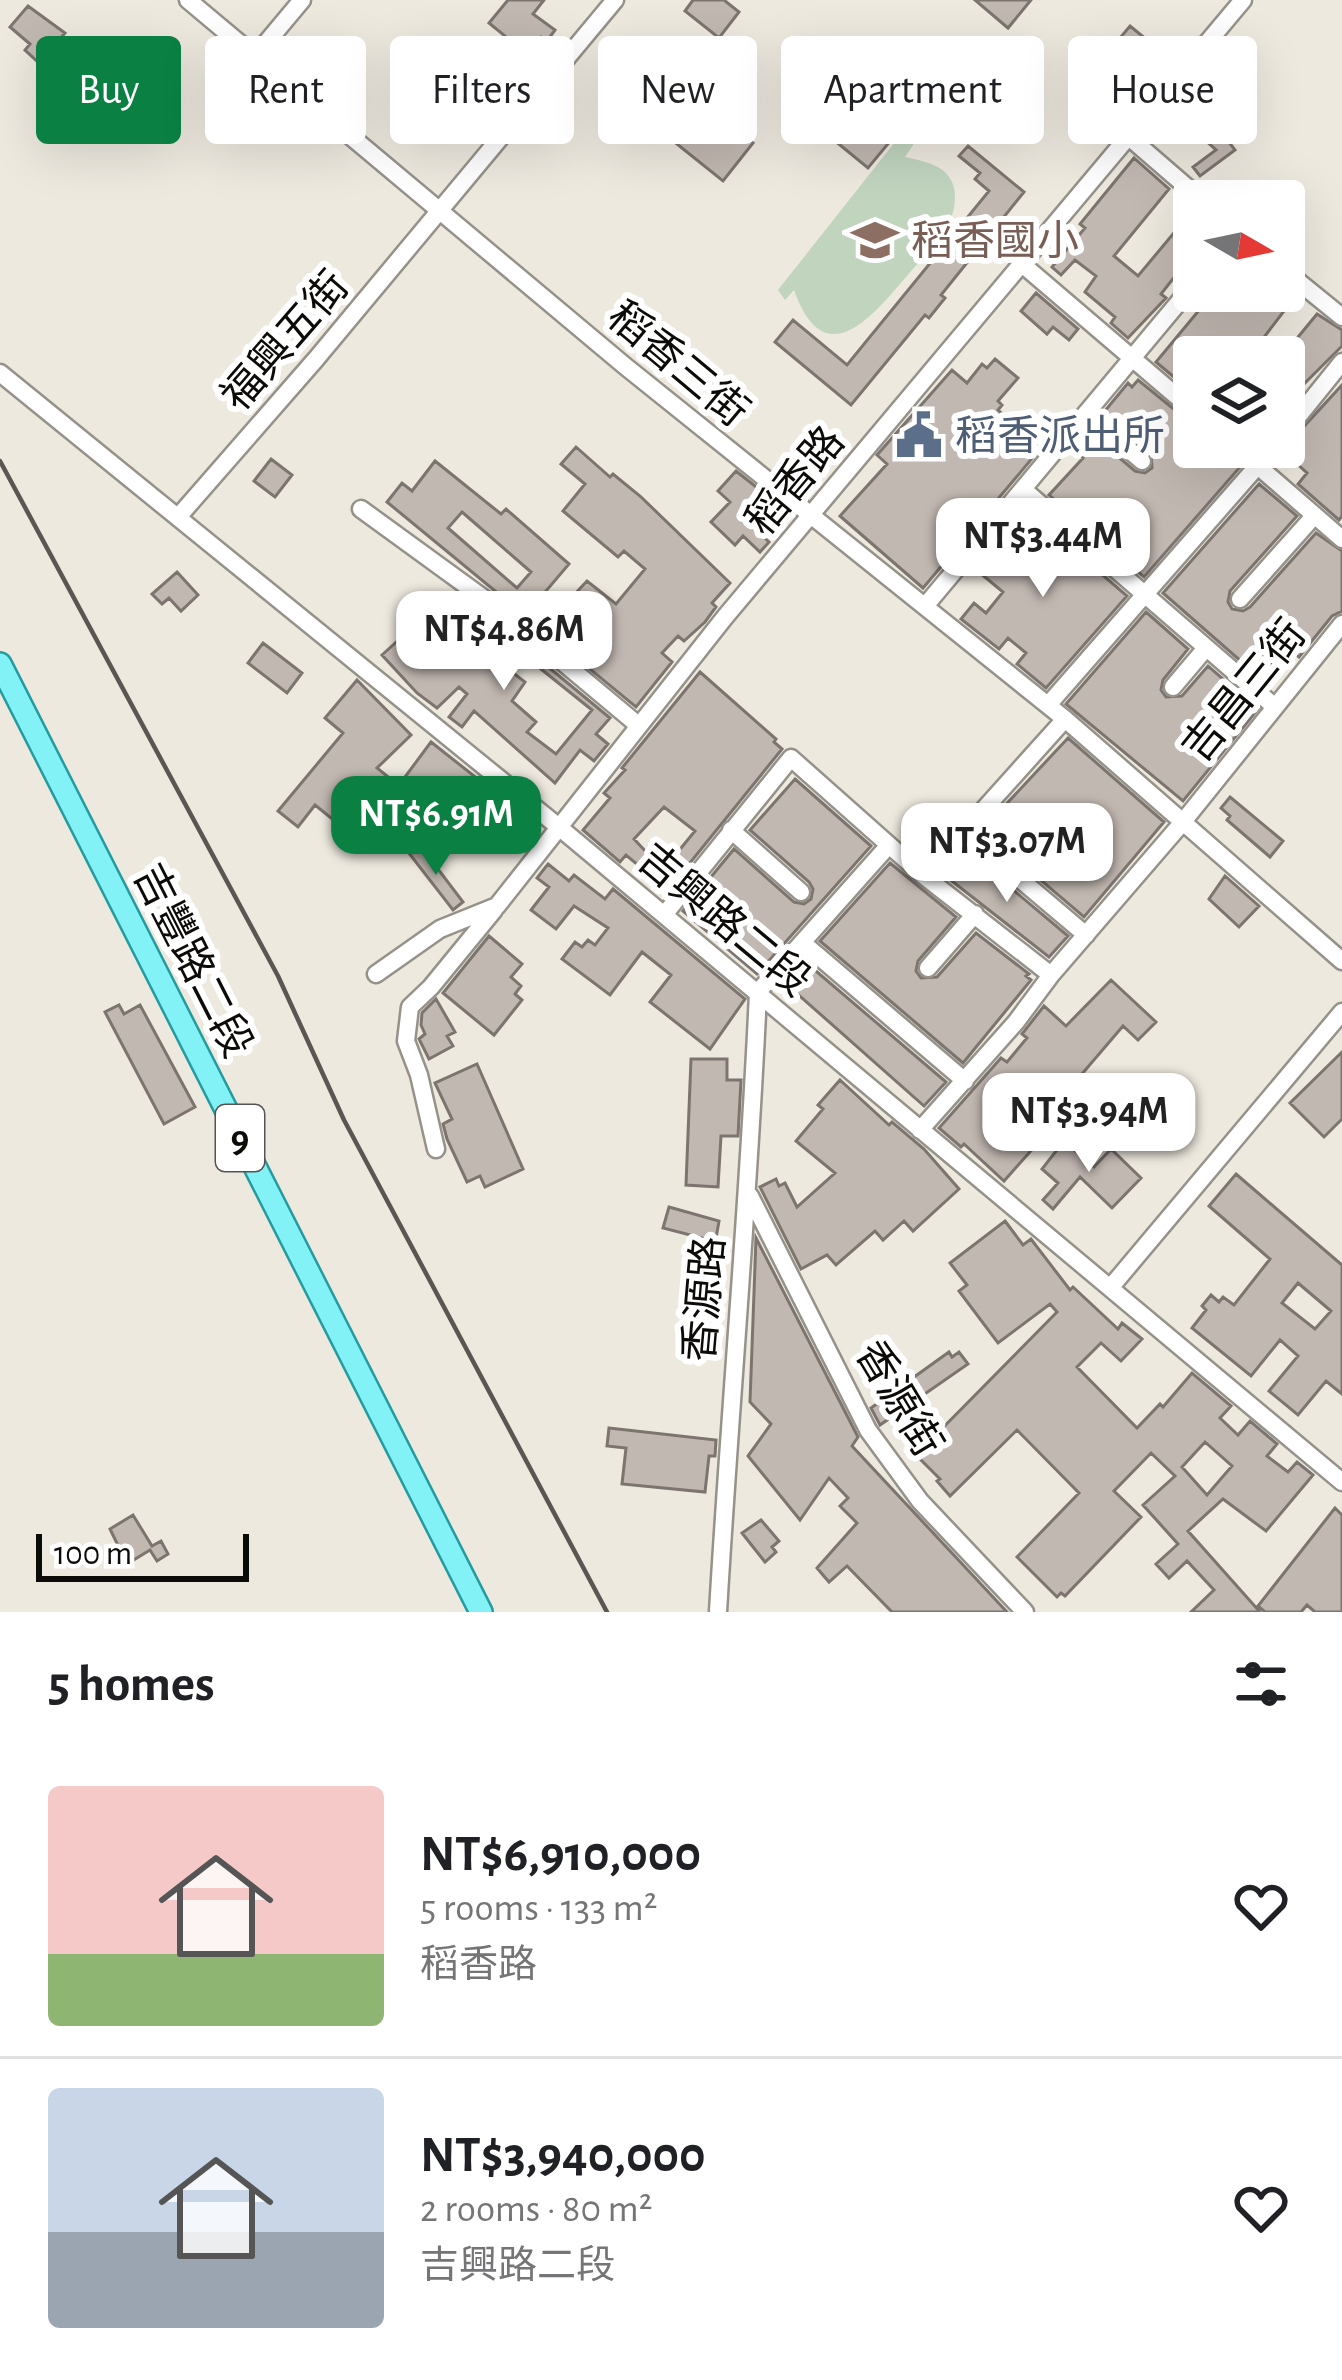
<!DOCTYPE html>
<html lang="en">
<head>
<meta charset="utf-8">
<style>
  :root { --surface:#fff; --page:#f6f6f6; --text:#202124; --muted:#757577; --line:#e0e0e0; --accent:#0b8043 }
  body { margin:0; font-family:"Alegreya Sans","Noto Sans TC",sans-serif; background:var(--page); color:var(--text); height:100vh; display:flex; flex-direction:column; font-size:45px; white-space:nowrap }
  * { box-sizing:border-box; margin:0 }
  p { font-size:39px; color:var(--muted) }
  .icon { flex:none; width:66px; height:66px; fill:none; stroke:currentColor; stroke-width:2; stroke-linecap:round; stroke-linejoin:round }
  .map { position:relative; height:1612px; overflow:hidden }
  .drawer { display:flex; flex-direction:column; background:var(--surface); flex:1 }
  .drawer>* { flex:none }
  .top-card { position:absolute; left:36px; top:36px; width:1272px; height:108px; display:flex; gap:24px }
  .needle { width:78px; rotate:99deg }
  .controls { position:absolute; left:1173px; top:180px; display:grid; gap:24px }
  .controls a { display:grid; place-items:center; width:132px; height:132px; border-radius:12px; background:var(--surface); box-shadow:0 12px 48px #0002; font-size:60px }
  .scale { position:absolute; left:36px; bottom:30px; width:213px; box-sizing:border-box; padding-left:12px; border:6px solid #0d0b08; border-top:0; font-size:33px; line-height:42px; white-space:nowrap; color:#0d0b08; -webkit-text-stroke:9px #fff; paint-order:stroke }
  .price { position:absolute; translate:-50% -102px; padding:0 27px; border-radius:24px; background:#fff; color:#222; font-size:39px; line-height:78px; filter:drop-shadow(0 3px 6px #0008) }
  .price::after { content:''; position:absolute; left:50%; top:72px; width:36px; height:27px; margin-left:-18px; background:inherit; clip-path:polygon(0 0,100% 0,50% 100%) }
  .price.active { background:var(--accent); color:#fff }
  ul { padding:0; list-style:none }
  li { display:flex; align-items:center; gap:36px; height:300px; padding:0 48px }
  li+li { border-top:3px solid var(--line) }
  li span { display:grid; place-items:center; flex:none; width:336px; height:240px; border-radius:12px; color:#555 }
  li>.icon { margin-inline-start:auto }
  span .icon { width:144px; height:144px; fill:#fffc; stroke-width:1 }
  li b { font-size:51px }
  h2 { display:flex; justify-content:space-between; align-items:center; height:144px; padding:0 48px; font-size:51px }
  .chip { padding:0 42px; border-radius:12px; background:var(--surface); box-shadow:0 12px 48px #0002; font-size:42px; line-height:108px }
  .chip.active { background:var(--accent); color:#fff }
  .map>svg:first-child { display:block }
  .green { fill:#c0d4be }
  .building { fill:#c2b8b2; stroke:#7c746e; stroke-width:3; fill-rule:evenodd }
  .lines { fill:none; stroke-linecap:round; stroke-linejoin:round }
  .minor-casing { stroke:#969289; stroke-width:21 }
  .major-casing { stroke:#249b9f; stroke-width:26 }
  .minor { stroke:#fff; stroke-width:16 }
  .major { stroke:#83f2f6; stroke-width:21 }
  .rail { stroke:#5a5752; stroke-width:4.5 }
  .labels { text-anchor:middle; stroke-width:12; stroke-linejoin:round; paint-order:stroke }
  .shield { fill:#fff; stroke:#565452; stroke-width:3 }
  .shield-label { font-size:39px; font-weight:bold; fill:#0d0b08 }
  .education-label { font-size:42px; fill:#785e54; stroke:#fff; text-anchor:start }
  .street-label { font-size:42px; fill:#0d0b08; stroke:#fff }
  .service-label { font-size:42px; fill:#4e5e75; stroke:#fff; text-anchor:start }
</style>
</head>
<body>
<div class="map">
<svg width="1342" height="1612" viewBox="0 0 1342 1612">
  <rect width="100%" height="100%" fill="#eee9df"/>
  <path class="green" d="M906,128L919,136L905,157C922,161 944,164 952,182C958,195 954,215 947,227C938,245 919,261 906,277C871,318 824,375 794,290L785,300L778,290Z"/>
  <path class="building" d="M508,0H544L533,14L555,30L547,41L541,37L527,54L489,23Z
    M693,0H724L739,12L719,38L685,11Z
    M975,0H1031L1008,28Z
    M28,6L65,33L39,63L25,50L30,44L10,27Z
    M1130,26L1174,62L1118,118L1072,77L1083,63L1096,73L1125,42L1120,38Z
    M653,62L753,143L723,181L622,100Z
    M875,67L905,90L890,109L906,122L868,168L824,132Z
    M1197,97L1230,131L1225,137L1235,150L1200,176L1193,167L1216,150L1185,122L1164,141L1153,129L1178,107L1182,111Z
    M968,146L1024,192L941,295L945,298L929,318L925,315L851,405L775,342L793,320L847,365L989,191L975,179L980,173L959,156Z
    M1134,158L1169,189L1114,256L1138,276L1193,210L1194,259L1186,268L1183,266L1161,294L1166,298L1128,338L1111,323L1115,317L1085,292L1096,276L1075,260L1061,275L1052,267L1085,228L1080,224Z
    M1284,286L1299,298L1290,309L1287,307L1249,357H1194V394L1156,362L1215,291H1284Z
    M1036,293L1078,329L1069,340L1053,327L1047,334L1021,311Z
    M1317,314L1342,330V346L1291,397L1295,400L1284,414V354Z
    M995,359L1018,378L998,401L1002,405L998,410L1025,434L1030,428L1045,443L923,588L840,516L887,464L877,455L952,370L967,383L982,364L987,368Z
    M1138,380L1191,423L1182,433L1194,447H1223L1240,467L1144,577L1049,495L1083,458L1073,449L1088,431L1135,471L1145,473L1152,468L1151,452L1104,412L1128,383L1132,387Z
    M1342,385V516L1339,520L1298,484L1307,473L1285,453L1286,446Z
    M576,447L610,477L613,474L640,496L730,583L712,603L716,607L705,622L684,641L678,636L662,653L672,662L636,707L387,502L402,483L412,491L435,461L501,514L506,509L569,564L540,598L557,613L587,581L616,604L645,569L624,551L618,557L563,511L585,484L561,464ZM462,512L531,572L517,588L448,528Z
    M271,459L292,475L275,497L254,481Z
    M736,471L760,490L739,513L769,542L760,552L743,536L735,545L711,522L730,502L718,491Z
    M1259,484L1297,516L1230,591L1228,602L1232,609L1243,611L1250,607L1316,533L1342,551V611L1332,616L1299,657L1286,645L1259,677L1163,593Z
    M1024,507L1127,596L1046,688L1017,664L1026,653L1008,638L999,649L961,619L974,603L986,613L1003,592L974,568L995,542L1018,560L1032,541L1010,524Z
    M177,572L198,595L181,611L169,598L162,604L152,594Z
    M1146,612L1188,649L1163,680L1161,690L1166,697L1182,696L1208,666L1258,709L1183,801L1066,704Z
    M484,614L610,718L596,734L608,744L594,761L580,750L555,783L474,711L462,727L449,717L467,694L459,687L437,708L417,693L382,655L415,625L445,655L473,618L479,622ZM495,632L592,710L556,754L527,732L536,722L512,701L525,682L482,649Z
    M263,643L302,673L287,693L248,663Z
    M700,672L776,739L774,742L782,749L668,890L626,855L620,862L583,830L610,798L604,793L625,770L622,768ZM664,807L695,831L663,870L634,839Z
    M357,680L411,735L377,768L397,784L364,824L358,819L347,831L315,805L298,827L278,811L343,733L325,718Z
    M1068,738L1164,822L1084,917L982,830Z
    M431,742L536,825L517,851L450,800L441,810L402,781Z
    M795,779L871,846L757,974L683,911L734,849L794,902L804,904L811,899L813,889L809,882L750,830Z
    M1230,797L1283,841L1270,857L1227,820L1230,816L1221,808Z
    M419,845L435,871L438,869L463,902L453,910L408,852Z
    M969,853L1068,936L1049,957L948,878Z
    M890,863L956,917L918,961L916,971L921,978L937,977L976,933L1029,974L1026,976L1031,980L963,1063L820,941Z
    M548,864L569,881L574,875L605,899L613,889L745,999L710,1049L650,1002L671,975L642,952L610,995L562,959L575,942L582,947L588,940L595,945L608,928L574,906L556,929L531,910L549,887L537,878Z
    M1225,876L1259,906L1239,927L1209,899Z
    M489,936L522,964L511,977L521,986L515,994L522,1000L494,1035L443,993Z
    M803,960L946,1082L924,1106L784,982Z
    M1111,980L1156,1022L1138,1040L1123,1026L1076,1081L1071,1077L1033,1123L1046,1134L1004,1181L964,1144L961,1147L939,1128L1001,1058L1007,1062L1027,1038L1022,1034L1044,1006L1066,1026Z
    M436,999L455,1032L447,1036L453,1046L429,1059L419,1039L425,1034L421,1025L422,1013Z
    M119,1005L124,1014L140,1005L195,1107L164,1124L105,1012Z
    M1342,1052V1119L1324,1137L1290,1103Z
    M691,1059H727V1080H741L738,1136H721L718,1187L686,1185Z
    M477,1064L523,1169L485,1187L480,1176L467,1182L447,1139L443,1124L452,1119L435,1083Z
    M840,1080L889,1125L892,1122L924,1149L959,1189L913,1231L904,1221L883,1240L875,1231L836,1265L827,1255L801,1269L760,1187L776,1179L779,1186L785,1183L797,1207L835,1173L796,1141L823,1109L818,1105Z
    M1064,1141L1094,1167L1111,1149L1141,1178L1112,1208L1080,1177L1053,1209L1043,1200L1058,1183L1042,1169Z
    M1236,1174L1342,1265V1394L1326,1381L1298,1415L1269,1391L1298,1356L1280,1340L1251,1376L1192,1328L1206,1310L1202,1306L1211,1295L1219,1302L1223,1297L1234,1305L1270,1259L1209,1206ZM1298,1283L1331,1311L1315,1329L1282,1303Z
    M669,1207L719,1221L715,1244L724,1246L721,1260L699,1256L702,1238L663,1228Z
    M1005,1221L1023,1245L1031,1239L1070,1290L1073,1287L1118,1329L1122,1323L1142,1339L1121,1361L1101,1343L1077,1367L1137,1428L1160,1404L1163,1407L1192,1373L1231,1406L1220,1418L1238,1435L1250,1421L1277,1444L1267,1456L1288,1472L1297,1462L1313,1475L1266,1531L1223,1499L1188,1531L1260,1612H1191L1214,1590L1187,1561L1169,1578L1156,1564L1178,1544L1143,1505L1175,1476L1151,1453L1114,1491L1141,1517L1065,1596L1061,1593L1057,1597L1017,1557L1079,1493L1017,1430L950,1496L937,1481L940,1479L916,1455L1057,1312L1050,1304L998,1343L959,1291L967,1285L950,1263ZM1205,1442L1232,1466L1207,1495L1182,1467Z
    M756,1238L858,1437L852,1446L1007,1612H892L847,1566L829,1582L817,1568L857,1523L840,1506L848,1498L829,1478L800,1520L748,1456L771,1424L750,1402Z
    M949,1352L952,1357L959,1352L968,1364L880,1425L871,1408Z
    M609,1428L716,1440L715,1456H709L705,1492L622,1484L626,1448L607,1446Z
    M1335,1508L1342,1515V1612H1315L1307,1605L1301,1612H1265L1258,1606Z
    M133,1515L152,1546L161,1541L168,1554L157,1561L150,1550L127,1564L110,1529Z
    M761,1520L779,1541L772,1547L776,1552L765,1562L742,1533Z"/>
  <g class="lines">
    <defs>
      <path id="minor" d="M188,0L625,366L1065,719L1342,961
        M256,55L302,0
        M1129,137L1203,201
        M1022,264L1194,411
        M1284,270L1342,317
        M0,373L560,828L1342,1482
        M1086,413L1142,461
        M1284,434L1342,362
        M1236,447L1342,539
        M1024,490L1275,707
        M361,509L504,613L638,725
        M179,516L316,359L615,0
        M1240,599L1314,516
        M926,605L1194,284
        M1173,687L1206,648
        M1048,705L1274,447
        M731,830L801,892
        M963,831L1086,935
        M924,876L1065,719
        M664,915L791,758L924,876L1051,975
        M803,943L965,1081
        M928,968L975,914
        M376,974L440,929L497,906L725,617L1243,0
        M758,992L889,845
        M920,1130L1016,1022L1051,975L1182,823L1342,624
        M436,1149L419,1075L406,1041L410,1007L431,987L494,910
        M750,1196L868,1430L920,1501L1025,1612
        M1110,1288L1342,1012
        M718,1612C730,1405 749,1199 758,992"/>
      <path id="major" d="M0,664L481,1612"/>
    </defs>
    <use href="#minor" class="minor-casing"/>
    <use href="#major" class="major-casing"/>
    <use href="#minor" class="minor"/>
    <use href="#major" class="major"/>
    <path class="rail" d="M0,461L278,976L344,1120L607,1612"/>
  </g>
  <defs>
    <symbol id="school-bare" viewBox="-9 -9 18 18"><path d="M0-5L7-2L0 1L-7-2ZM-4 1L0 2.5L4 1V4Q0 6-4 4Z" fill="#8d6e63" stroke="#fff" stroke-width="2.5" paint-order="stroke"/></symbol>
    <symbol id="civic-bare" viewBox="-9 -9 18 18"><path d="M-.6-6.5H3V-4.5H.6V-3L4-1V1h2V6H-6V1h2V-1L-.6-3ZM-1.2 2.5V6h2.4V2.5Z" fill="#5c6f8a" stroke="#fff" stroke-width="2.5" paint-order="stroke"/></symbol>
  </defs>
  <g fill-rule="evenodd">
    <use href="#school-bare" x="842" y="207" width="66" height="66"/>
    <use href="#civic-bare" x="886" y="402" width="66" height="66"/>
  </g>
  <g class="labels">
    <rect class="shield" x="216" y="1105" width="48" height="66" rx="9"/>
    <g class="shield-label">
      <text x="240" y="1152">9</text>
    </g>
    <g class="education-label">
      <text x="911" y="255">稻香國小</text>
    </g>
    <g class="street-label">
      <text transform="translate(284 340) rotate(-49)" y="15">福興五街</text>
      <text transform="translate(679 363) rotate(40)" y="15">稻香三街</text>
      <text transform="translate(794 480) rotate(-50)" y="15">稻香路</text>
      <text transform="translate(1243 690) rotate(-51)" y="15">吉昌三街</text>
      <text transform="translate(725 919) rotate(40)" y="15">吉興路二段</text>
      <text transform="translate(194 960) rotate(63)" y="15">吉豐路二段</text>
      <text transform="translate(703 1299) rotate(-85)" y="15">香源路</text>
      <text transform="translate(900 1398) rotate(59)" y="15">香源街</text>
    </g>
    <g class="service-label">
      <text x="955" y="450">稻香派出所</text>
    </g>
  </g>
</svg>
<div class="controls">
<a><svg class="needle" viewBox="-14 -14 28 28"><path d="M0-13l5 13h-10z" fill="#e53935"/><path d="M0 13l5-13h-10z" fill="#757577"/></svg></a>
<a><svg class="icon" aria-label="layers" viewBox="0 0 24 24"><path d="M12 4l9 5-9 5-9-5zM3 14l9 5 9-5"/></svg></a>
</div>
<div class="scale">100 m</div>
<b class="price" style="left:1043px;top:600px">NT$3.44M</b>
<b class="price" style="left:504px;top:693px">NT$4.86M</b>
<b class="price active" style="left:436px;top:878px">NT$6.91M</b>
<b class="price" style="left:1007px;top:905px">NT$3.07M</b>
<b class="price" style="left:1089px;top:1175px">NT$3.94M</b>
<div class="top-card">
<a class="chip active">Buy</a>
<a class="chip">Rent</a>
<a class="chip">Filters</a>
<a class="chip">New</a>
<a class="chip">Apartment</a>
<a class="chip">House</a>
</div>
</div>
<section class="drawer">
<h2>5 homes<svg class="icon" aria-label="filters" viewBox="0 0 24 24"><path d="M4 7h16M4 17h16"/><circle cx="9" cy="7" r="2"/><circle cx="15" cy="17" r="2"/></svg></h2>
<ul>
<li><span style="background:linear-gradient(#f6c9c9 70%,#8fb573 0)"><svg class="icon" aria-label="home" viewBox="0 0 24 24"><path d="M3 11l9-7 9 7M6 9v11h12V9"/></svg></span><div><b>NT$6,910,000</b><p>5 rooms · 133 m²</p><p>稻香路</p></div><svg class="icon" aria-label="heart" viewBox="0 0 24 24"><path d="M12 20l-8-8c-3-5 5-10 8-4 3-6 11-1 8 4z"/></svg></li>
<li><span style="background:linear-gradient(#c9d6e8 60%,#9aa5b1 0)"><svg class="icon" aria-label="home" viewBox="0 0 24 24"><path d="M3 11l9-7 9 7M6 9v11h12V9"/></svg></span><div><b>NT$3,940,000</b><p>2 rooms · 80 m²</p><p>吉興路二段</p></div><svg class="icon" aria-label="heart" viewBox="0 0 24 24"><path d="M12 20l-8-8c-3-5 5-10 8-4 3-6 11-1 8 4z"/></svg></li>
</ul>
</section>
</body>
</html>
